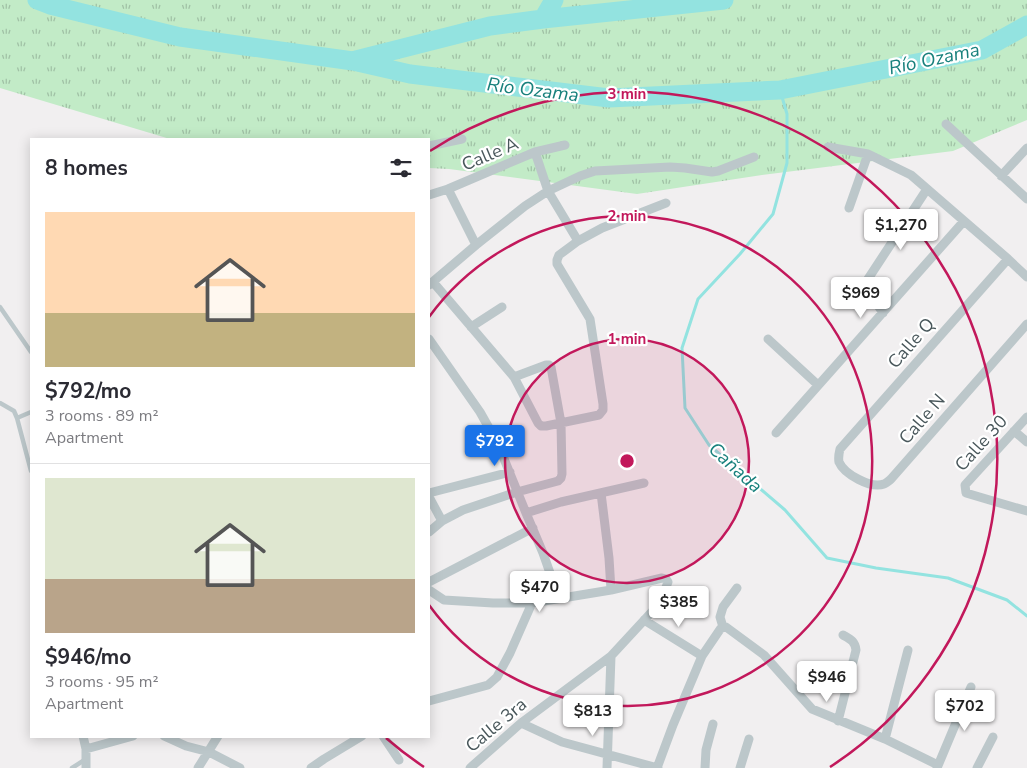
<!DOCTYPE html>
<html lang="en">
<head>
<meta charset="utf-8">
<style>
  :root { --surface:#fff; --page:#f7f7f7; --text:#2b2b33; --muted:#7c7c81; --line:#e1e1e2; --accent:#1a73e8 }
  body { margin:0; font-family:"Nunito Sans",sans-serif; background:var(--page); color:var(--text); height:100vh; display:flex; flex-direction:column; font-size:19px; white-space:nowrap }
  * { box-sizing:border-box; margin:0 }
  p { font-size:16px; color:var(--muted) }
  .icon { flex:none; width:28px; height:28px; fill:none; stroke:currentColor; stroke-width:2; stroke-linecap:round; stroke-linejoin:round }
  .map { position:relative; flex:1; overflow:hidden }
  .panel { position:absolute; left:30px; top:138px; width:400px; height:600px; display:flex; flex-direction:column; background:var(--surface); border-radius:0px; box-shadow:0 2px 12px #0003 }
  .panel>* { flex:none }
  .price { position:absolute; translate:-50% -42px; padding:0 11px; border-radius:5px; background:#fff; color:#222; font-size:16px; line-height:32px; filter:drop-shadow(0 1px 2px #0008) }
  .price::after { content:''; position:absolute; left:50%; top:30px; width:15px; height:11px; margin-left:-8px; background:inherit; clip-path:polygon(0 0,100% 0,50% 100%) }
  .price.on { background:var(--accent); color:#fff }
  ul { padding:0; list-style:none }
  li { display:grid; align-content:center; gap:10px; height:265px; padding:0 15px }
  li+li { border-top:1px solid var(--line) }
  li span { display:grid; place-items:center; height:155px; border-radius:0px; color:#555 }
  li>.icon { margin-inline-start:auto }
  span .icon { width:90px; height:90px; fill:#fffc; stroke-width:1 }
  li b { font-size:21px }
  h2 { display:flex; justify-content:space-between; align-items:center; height:60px; padding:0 15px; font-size:21px }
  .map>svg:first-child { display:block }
  .park { fill:url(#park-tufts) }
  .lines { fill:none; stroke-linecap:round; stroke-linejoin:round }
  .stream { stroke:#93e3e0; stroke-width:3 }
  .river { stroke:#93e3e0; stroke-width:19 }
  .lane { stroke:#bcc7ca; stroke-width:4.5 }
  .street { stroke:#bcc7ca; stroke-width:9 }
  .ring { fill:none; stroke:#c2185b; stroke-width:2.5 }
  .labels { text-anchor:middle; stroke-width:4.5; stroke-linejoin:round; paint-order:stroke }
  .street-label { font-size:18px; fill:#49575b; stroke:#fff }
  .water-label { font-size:19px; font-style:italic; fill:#18807c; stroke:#fff }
  .centre { fill:#c2185b; stroke:#fff; stroke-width:2.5 }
  .ring-label { font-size:15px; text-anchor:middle; font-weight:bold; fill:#c2185b; stroke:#fff; stroke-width:4.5; stroke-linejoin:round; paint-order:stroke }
</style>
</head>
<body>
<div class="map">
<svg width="1027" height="768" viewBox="0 0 1027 768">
  <defs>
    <pattern id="park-tufts" width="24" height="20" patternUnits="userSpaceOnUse" patternTransform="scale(1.25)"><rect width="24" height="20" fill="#c2ebc7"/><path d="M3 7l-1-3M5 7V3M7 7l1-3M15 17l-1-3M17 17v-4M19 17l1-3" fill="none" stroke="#a0c1a5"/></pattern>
  </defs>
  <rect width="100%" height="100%" fill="#f1eff0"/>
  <path class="park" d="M0,0H1027V120L953,151L762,175L637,194L449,169L429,168V139H170L0,88Z"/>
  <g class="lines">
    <path class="stream" d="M780,90L787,114V163L773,214L740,254L698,299L682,348L685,408L709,445L785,510L827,558L876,568L948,578L1007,600L1027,616"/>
    <path class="river" d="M37,0L50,5L180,37L353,61L410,74L609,98L780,90L982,50L1027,25
      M543,19L554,0
      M356,60L490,26L543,19L724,0"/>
    <path class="lane" d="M0,307L31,352
      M0,403L14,411L17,418L31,471
      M17,418L31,412
      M72,768L86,759"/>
    <path class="street" d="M946,124L1027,199
      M429,146L462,139
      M828,147L868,154L911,175L1008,259L1027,277
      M535,152L548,191L578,241
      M1001,176L1027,148
      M448,189L476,245
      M429,195L448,189L535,152L565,145
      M849,208L868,154
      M1008,259L840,449C839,453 838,457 839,462C844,474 871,489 884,484C885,484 890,480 891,479L1027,324
      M433,282L514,377L538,423L541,426H546L599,415L603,410V404L590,319L557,264V260L559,255L578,241L602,228L666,203
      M429,285L476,245L525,206L548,191L580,176L595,171L670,167L685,168L712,172L718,171L754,157
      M883,313L867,289L866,282L927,189
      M471,327L502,307
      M429,339L480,412L498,444L526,513L543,553L550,573L555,599
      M768,339L818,385
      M1027,417L965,485L966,493L1027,511
      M1014,431L1027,442
      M776,433L964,221
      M429,493L510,472
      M601,493L609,558L611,590
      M429,497L442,521
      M526,513L561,502L644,483
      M429,532L442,521L463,510L517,492L558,481L561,478L562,474L561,423L551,367L549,365H546L514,377
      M429,582L533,528
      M429,590L444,600L493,603H532L611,590L662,578L666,579L668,582L660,603L611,656L521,723L470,768
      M644,620L702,656
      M723,627L720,617L723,607L737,588
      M429,701L488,685L497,677L510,653L532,603
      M838,721L856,650C855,641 850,639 843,635
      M521,723L562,742L658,768
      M83,736L86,749V768
      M164,736L186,746L209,752L240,768
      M383,736L399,760
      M885,739L908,650
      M86,749L133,736
      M198,768L218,736
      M311,768L324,759L362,736
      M607,768L611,656
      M657,768L673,725L702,656L721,628L726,627L764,655L812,709L885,739L938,765
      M705,768L706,750L713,724
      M740,768L749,739
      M937,768L971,687
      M977,768L993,737"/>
  </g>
  <circle cx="627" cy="461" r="122" fill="#c2185b" fill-opacity=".12"/>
  <g class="ring">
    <circle cx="627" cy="461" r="122"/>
    <path d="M429 317A245 245 0 1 1 429 605"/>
    <path d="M424 767A367 367 0 0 1 386 738M430 151A367 367 0 0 1 830 767"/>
  </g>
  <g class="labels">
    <g class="street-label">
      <text transform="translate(490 154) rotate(-23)" y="6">Calle A</text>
      <text transform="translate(911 343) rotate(-49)" y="6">Calle Q</text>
      <text transform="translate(922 419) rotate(-49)" y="6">Calle N</text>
      <text transform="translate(981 443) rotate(-48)" y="6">Calle 30</text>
      <text transform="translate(496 725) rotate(-40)" y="6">Calle 3ra</text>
    </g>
    <g class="water-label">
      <text transform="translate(934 58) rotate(-12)" y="7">Río Ozama</text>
      <text transform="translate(533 89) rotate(7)" y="7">Río Ozama</text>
      <text transform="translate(736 467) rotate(42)" y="7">Cañada</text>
    </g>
  </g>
  <circle cx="627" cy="461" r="8" class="centre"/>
  <g class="ring-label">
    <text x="627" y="99">3 min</text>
    <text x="627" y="221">2 min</text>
    <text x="627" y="344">1 min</text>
  </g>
</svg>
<b class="price" style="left:901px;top:251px">$1,270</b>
<b class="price" style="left:861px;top:319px">$969</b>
<b class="price on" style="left:495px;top:467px">$792</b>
<b class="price" style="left:540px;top:613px">$470</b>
<b class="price" style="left:679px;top:628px">$385</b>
<b class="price" style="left:827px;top:703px">$946</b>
<b class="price" style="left:965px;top:732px">$702</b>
<b class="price" style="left:593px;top:737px">$813</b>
<section class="panel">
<h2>8 homes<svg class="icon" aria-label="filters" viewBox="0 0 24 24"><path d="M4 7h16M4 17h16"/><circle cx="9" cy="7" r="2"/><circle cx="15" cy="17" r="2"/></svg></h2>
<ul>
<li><span style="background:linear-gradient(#ffd9b3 65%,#c2b280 0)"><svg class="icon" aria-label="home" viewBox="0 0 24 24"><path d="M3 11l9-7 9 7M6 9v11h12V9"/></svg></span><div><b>$792/mo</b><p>3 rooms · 89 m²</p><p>Apartment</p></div></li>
<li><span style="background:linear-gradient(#dfe7d0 65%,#b9a48a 0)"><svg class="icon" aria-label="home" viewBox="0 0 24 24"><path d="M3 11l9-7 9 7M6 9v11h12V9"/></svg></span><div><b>$946/mo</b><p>3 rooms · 95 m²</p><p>Apartment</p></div></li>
</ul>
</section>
</div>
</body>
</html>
